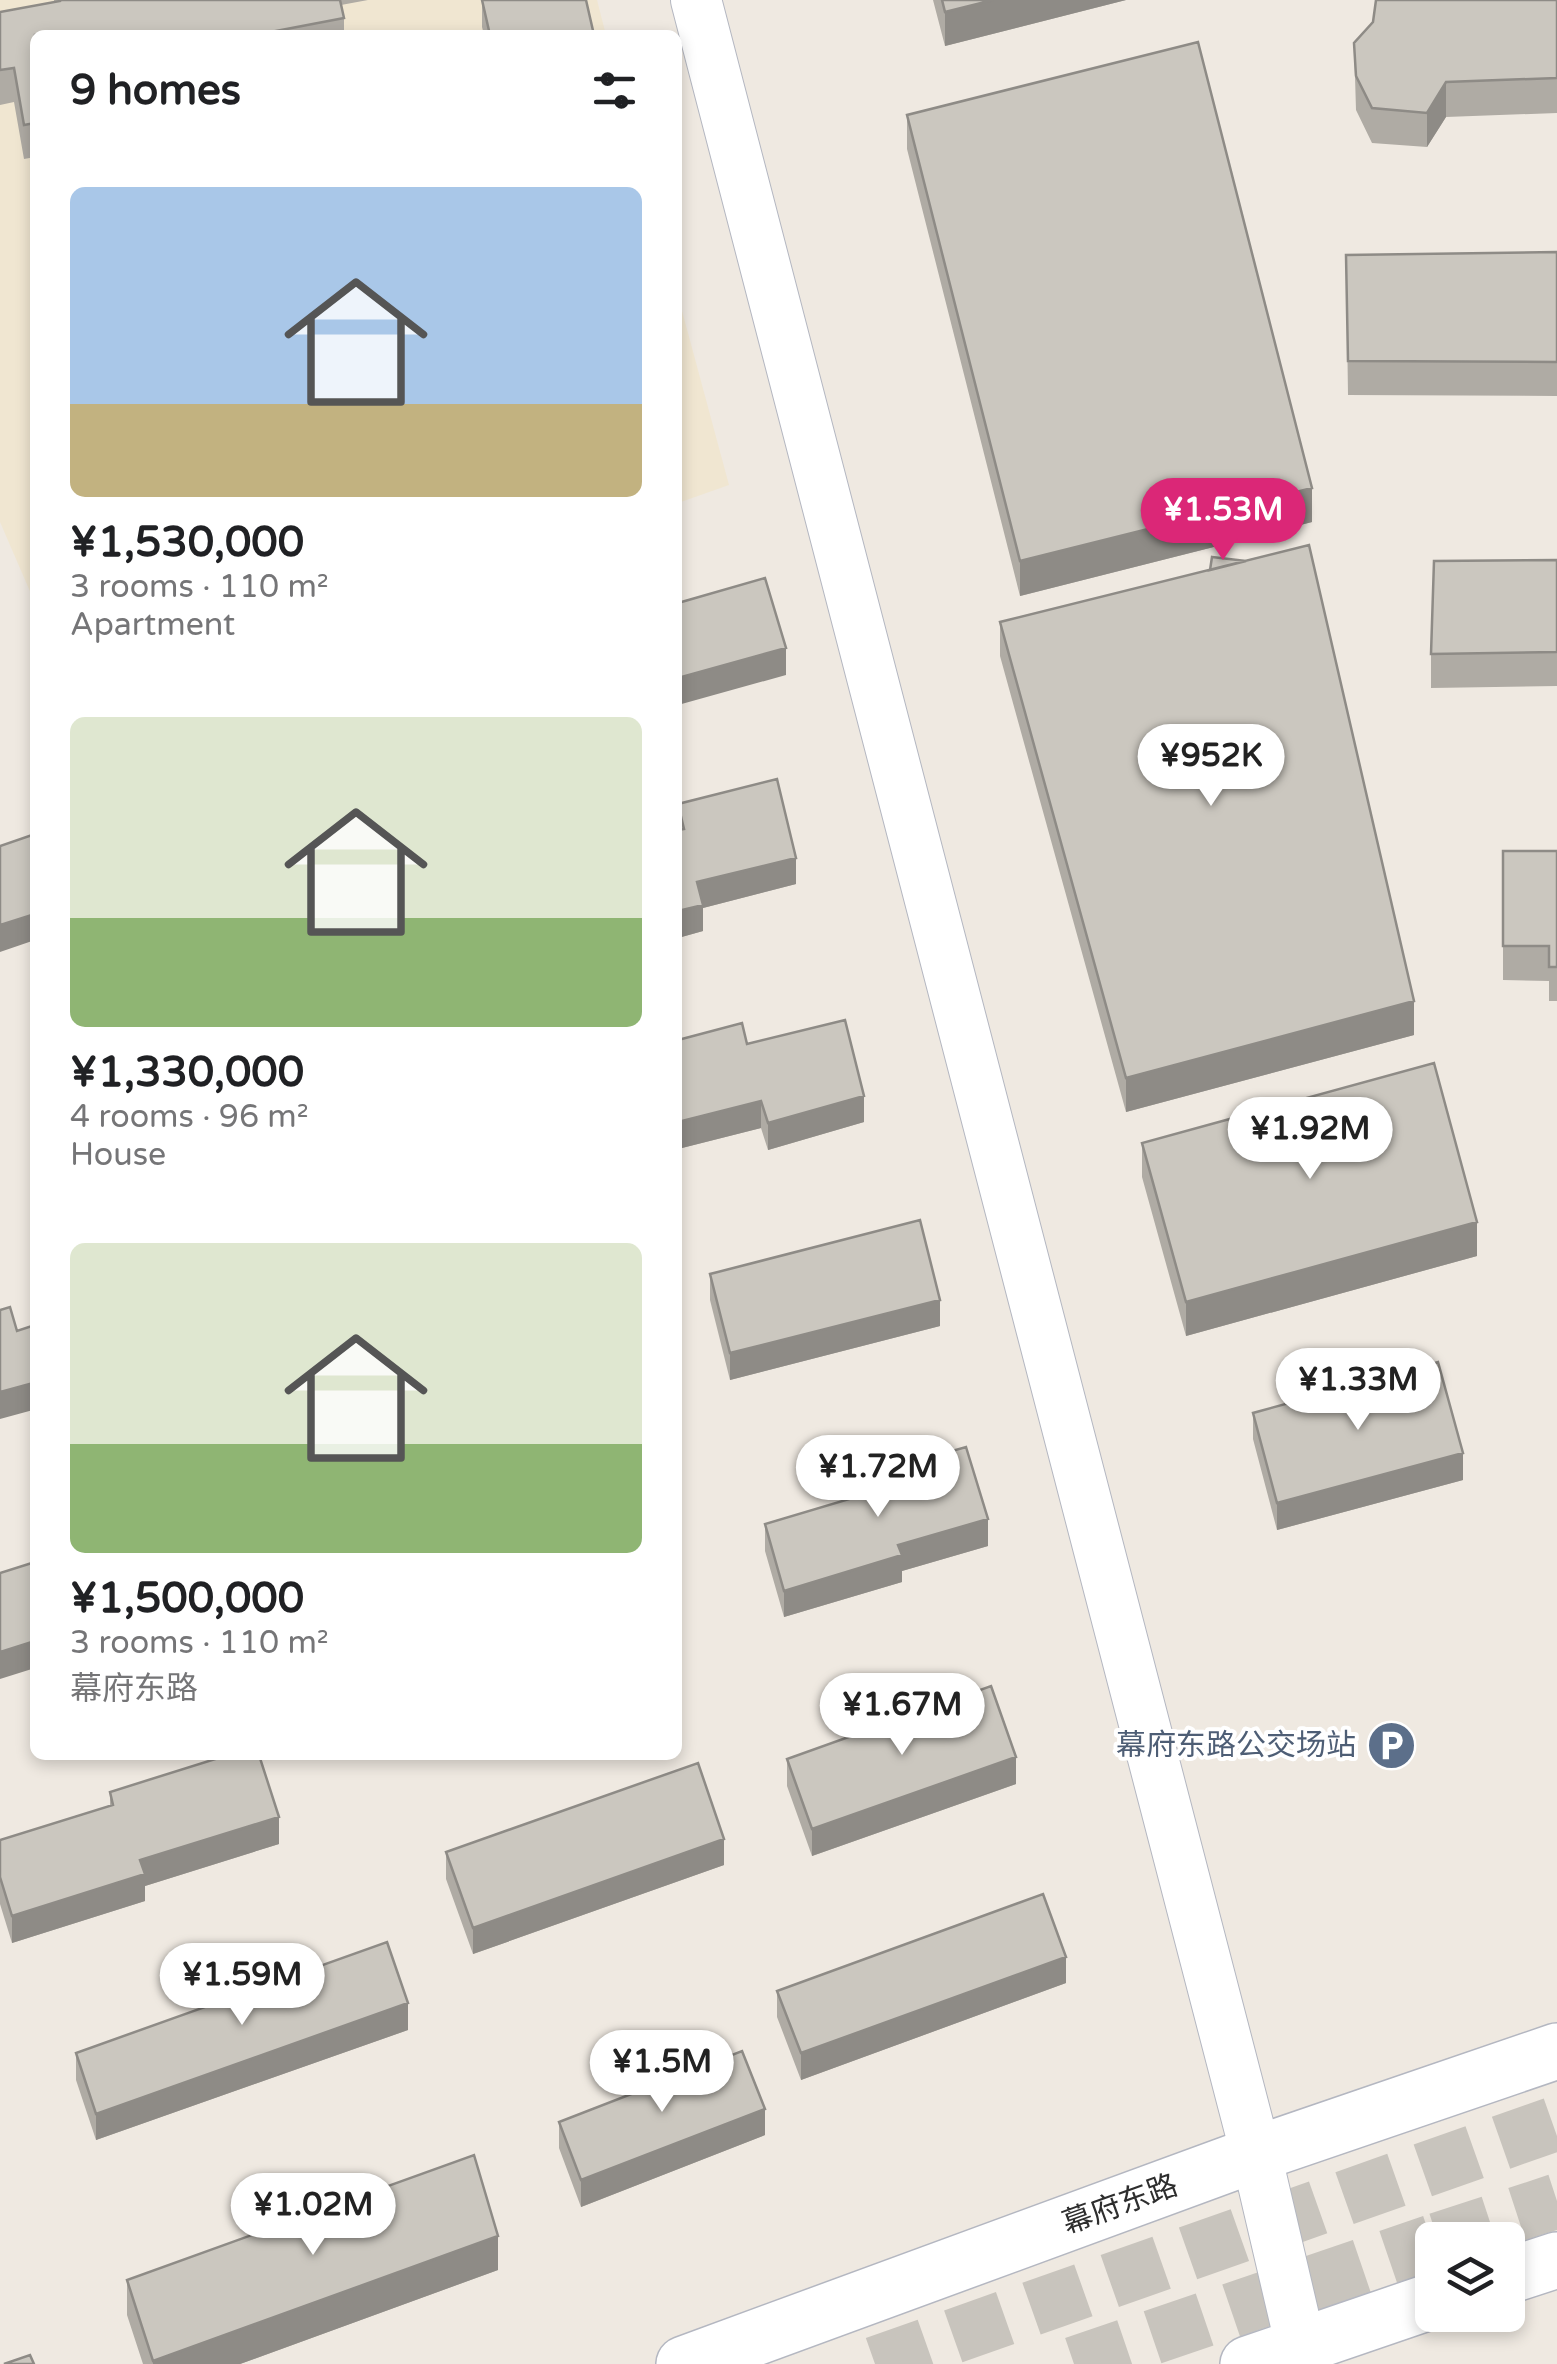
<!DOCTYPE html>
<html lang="en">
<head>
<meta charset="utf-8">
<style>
  :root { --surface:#fff; --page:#f2f2f2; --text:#202124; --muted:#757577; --accent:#db2777 }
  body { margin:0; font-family:"Varela Round","Noto Sans SC",sans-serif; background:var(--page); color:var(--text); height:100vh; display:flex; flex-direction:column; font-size:38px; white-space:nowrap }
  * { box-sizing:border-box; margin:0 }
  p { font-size:32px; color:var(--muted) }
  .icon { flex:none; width:55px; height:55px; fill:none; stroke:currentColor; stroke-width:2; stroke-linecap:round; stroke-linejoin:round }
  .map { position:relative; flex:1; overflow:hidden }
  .details { position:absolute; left:30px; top:30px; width:652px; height:1730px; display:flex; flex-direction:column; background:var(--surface); border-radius:15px; box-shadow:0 5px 15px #0003 }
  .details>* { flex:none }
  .tools { position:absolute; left:1415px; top:2222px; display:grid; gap:20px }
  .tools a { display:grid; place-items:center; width:110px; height:110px; border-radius:15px; background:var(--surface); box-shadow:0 5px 15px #0003; font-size:50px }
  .price { position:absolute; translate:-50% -85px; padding:0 22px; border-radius:35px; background:#fff; color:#222; font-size:32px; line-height:65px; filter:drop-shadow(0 2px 5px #0008) }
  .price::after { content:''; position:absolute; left:50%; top:60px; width:30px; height:22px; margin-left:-15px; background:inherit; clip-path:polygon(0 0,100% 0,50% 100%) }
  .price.on { background:var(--accent); color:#fff }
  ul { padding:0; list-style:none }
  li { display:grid; align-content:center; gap:20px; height:530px; padding:0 40px }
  li span { display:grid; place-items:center; height:310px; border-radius:15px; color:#555 }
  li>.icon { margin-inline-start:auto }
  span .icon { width:180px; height:180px; fill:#fffc; stroke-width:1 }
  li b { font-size:42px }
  h2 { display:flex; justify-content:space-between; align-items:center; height:120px; padding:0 40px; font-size:42px }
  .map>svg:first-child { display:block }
  .education { fill:#f0e6d1 }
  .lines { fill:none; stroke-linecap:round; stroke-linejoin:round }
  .trunk-tunnel { stroke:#c8c4bd; stroke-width:55; stroke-dasharray:55 28; stroke-linecap:butt }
  .minor-casing { stroke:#b4b7c1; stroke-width:52 }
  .secondary-casing { stroke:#b4b7c1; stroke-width:58 }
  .minor { stroke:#fff; stroke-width:50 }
  .secondary { stroke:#fff; stroke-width:55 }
  .wall { fill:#afaba4 }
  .shaded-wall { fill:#8e8b86 }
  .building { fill:#cbc7bf; stroke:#8e8b86; stroke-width:2.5 }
  .labels { text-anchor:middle; stroke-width:8; stroke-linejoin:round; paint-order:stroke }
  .service-label { font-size:30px; fill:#4e5e75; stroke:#fff; text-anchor:end }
  .street-label { font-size:30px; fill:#2e2e2e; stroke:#fff }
</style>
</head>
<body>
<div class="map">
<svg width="1557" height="2364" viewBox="0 0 1557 2364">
  <rect width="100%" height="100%" fill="#efe9e1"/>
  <path class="education" d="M0,0H597L606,35H35V603L0,522Z
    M678,296L729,485L678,503Z"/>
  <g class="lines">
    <path class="trunk-tunnel" d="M1438,2240L1557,2201
      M875,2364L1557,2123
      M1074,2364L1432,2242"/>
    <defs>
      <path id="minor" d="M696,0L1256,2154L1305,2364"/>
      <path id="secondary" d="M1508,2276L1557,2260
        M684,2364L1256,2154L1557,2051
        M1248,2364L1432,2301"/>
    </defs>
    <use href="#minor" class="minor-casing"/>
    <use href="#secondary" class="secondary-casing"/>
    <use href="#minor" class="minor"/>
    <use href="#secondary" class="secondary"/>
  </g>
  <path class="wall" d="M54,0H368L341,5L344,18V35H35V157L24,159L14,102L0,105V12L54,2Z
    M482,0L594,35H484L482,27Z
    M933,0H1126L945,46Z
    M1557,0V113L1446,117L1427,147L1372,143L1356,110L1354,43Z
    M907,115L1312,522L1020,596L907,149Z
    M1557,252V396L1348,395L1346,255Z
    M35,254V289L33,282V255Z
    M1557,560V686L1431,688V654Z
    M1000,622L1414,1035L1126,1112L1000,656Z
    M678,804L796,884L703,908V931L678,938Z
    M1503,851H1557V1001H1549V981L1503,980Z
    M678,1040L747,1044L864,1122L768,1150L761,1128L678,1149Z
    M1142,1143L1477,1256L1186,1336L1142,1177Z
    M710,1274L940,1326L730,1380L710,1300Z
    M35,1325V1418L17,1331Z
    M1253,1413L1463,1480L1277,1530L1253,1439Z
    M878,1472L988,1546L902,1571V1582L784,1617L765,1551V1524L878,1491Z
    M787,1759L1016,1784L812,1856L787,1786Z
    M110,1792L279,1844L145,1886V1901L12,1943L0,1904V1840L110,1806Z
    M446,1852L724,1865L473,1954L446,1879Z
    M1066,1983L801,2080L777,2017V1991Z
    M408,2030L96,2140L76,2080V2053Z
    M559,2122L765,2135L581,2207L559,2148Z
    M498,2270L240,2364H143L127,2315V2280Z"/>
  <path class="shaded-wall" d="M993,0H1126L945,46V12Z
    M1446,82V117L1427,147V113Z
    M1312,488V522L1020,596V561Z
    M786,648V675L678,705V678Z
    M796,858V884L703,908V931L678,938V911L697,882Z
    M35,914V940L0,952V925Z
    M1414,1001V1035L1126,1112V1078Z
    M864,1096V1122L768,1150V1123Z
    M761,1101V1128L678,1149V1122Z
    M1477,1222V1256L1186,1336V1302Z
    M940,1300V1326L730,1380V1353Z
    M33,1383V1410L0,1419V1392Z
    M1463,1453V1480L1277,1530V1503Z
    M988,1519V1546L902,1571V1582L784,1617V1591L898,1545Z
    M35,1641V1668L0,1679V1652Z
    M1016,1757V1784L812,1856V1829Z
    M279,1817V1844L145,1886V1901L12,1943V1916L140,1860Z
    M724,1839V1865L473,1954V1928Z
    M1066,1957V1983L801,2080V2053Z
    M408,2003V2030L96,2140V2114Z
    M765,2109V2135L581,2207V2180Z
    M498,2236V2270L240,2364H153V2361Z"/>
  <path class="building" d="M60,0H340L344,18L255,35H35V123L24,125L14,68L0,70V12L60,1Z
    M482,0H586L594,35H490Z
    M942,0H993L945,12Z
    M1376,0H1557V78L1446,82L1427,113L1372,108L1356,76L1354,43L1373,22Z
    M1198,42L1312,488L1020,561L907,115Z
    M1557,252V362L1348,361L1346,255Z
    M1309,545L1414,1001L1126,1078L1000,622Z
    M1212,557L1246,561L1210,570Z
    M1557,560V652L1431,654L1434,561Z
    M765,578L786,648L678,678V603Z
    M777,779L796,858L697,882L703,905L678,911V830L684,829L678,804Z
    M35,834V914L0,925V846Z
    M1503,851H1557V967H1549V946H1503Z
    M845,1020L864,1096L768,1123L761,1101L678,1122V1040L742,1023L747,1044Z
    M1434,1063L1477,1222L1186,1302L1142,1143Z
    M920,1220L940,1300L730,1353L710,1274Z
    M10,1307L17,1331L35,1325V1392L33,1383L0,1392V1310Z
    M1438,1362L1463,1453L1277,1503L1253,1413Z
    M966,1447L988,1519L898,1545L902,1555L784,1591L765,1524L883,1489L878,1472Z
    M35,1562V1641L0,1652V1573Z
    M991,1686L1016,1757L812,1829L787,1759Z
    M228,1755H259L279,1817L140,1860L145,1874L12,1916L0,1877V1840L113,1805L110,1792Z
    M698,1763L724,1839L473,1928L446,1852Z
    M1043,1894L1066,1957L801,2053L777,1991Z
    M387,1942L408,2003L96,2114L76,2053Z
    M742,2051L765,2109L581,2180L559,2122Z
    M474,2155L498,2236L153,2361L127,2280Z
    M30,2355L34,2364H4Z"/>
  <defs>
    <symbol id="parking-disc" viewBox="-11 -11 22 22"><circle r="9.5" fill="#5c6f8a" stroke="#fff"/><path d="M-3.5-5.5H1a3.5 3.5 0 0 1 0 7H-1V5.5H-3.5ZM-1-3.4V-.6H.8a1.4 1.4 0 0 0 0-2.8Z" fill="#fff"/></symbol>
  </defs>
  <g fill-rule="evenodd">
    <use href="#parking-disc" x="1364" y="1718" width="55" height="55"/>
  </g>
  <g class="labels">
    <g class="service-label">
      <text x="1356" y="1755">幕府东路公交场站</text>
    </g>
    <g class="street-label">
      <text transform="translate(1120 2204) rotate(-20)" y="10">幕府东路</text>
    </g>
  </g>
</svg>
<div class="tools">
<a><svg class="icon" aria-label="layers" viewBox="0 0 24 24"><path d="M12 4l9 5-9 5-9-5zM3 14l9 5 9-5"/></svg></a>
</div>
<b class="price on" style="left:1223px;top:563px">¥1.53M</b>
<b class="price" style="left:1211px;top:809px">¥952K</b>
<b class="price" style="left:1310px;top:1182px">¥1.92M</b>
<b class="price" style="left:1358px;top:1433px">¥1.33M</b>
<b class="price" style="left:878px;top:1520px">¥1.72M</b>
<b class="price" style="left:902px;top:1758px">¥1.67M</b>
<b class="price" style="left:242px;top:2028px">¥1.59M</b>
<b class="price" style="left:662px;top:2115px">¥1.5M</b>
<b class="price" style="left:313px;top:2258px">¥1.02M</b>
<section class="details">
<h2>9 homes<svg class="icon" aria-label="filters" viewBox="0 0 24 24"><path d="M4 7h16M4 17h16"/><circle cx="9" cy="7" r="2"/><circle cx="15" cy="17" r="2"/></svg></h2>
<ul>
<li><span style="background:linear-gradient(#a9c7e8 70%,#c2b280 0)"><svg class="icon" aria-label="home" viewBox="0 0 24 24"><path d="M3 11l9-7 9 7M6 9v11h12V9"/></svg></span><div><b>¥1,530,000</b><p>3 rooms · 110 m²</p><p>Apartment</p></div></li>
<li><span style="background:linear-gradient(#dfe7d0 65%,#8fb573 0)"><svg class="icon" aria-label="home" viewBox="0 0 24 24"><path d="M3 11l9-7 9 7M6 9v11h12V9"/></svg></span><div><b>¥1,330,000</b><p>4 rooms · 96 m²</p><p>House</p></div></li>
<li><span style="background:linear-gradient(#dfe7d0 65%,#8fb573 0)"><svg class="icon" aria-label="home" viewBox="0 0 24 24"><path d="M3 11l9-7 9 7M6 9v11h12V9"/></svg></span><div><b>¥1,500,000</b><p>3 rooms · 110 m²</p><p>幕府东路</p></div></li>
</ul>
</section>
</div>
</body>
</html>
